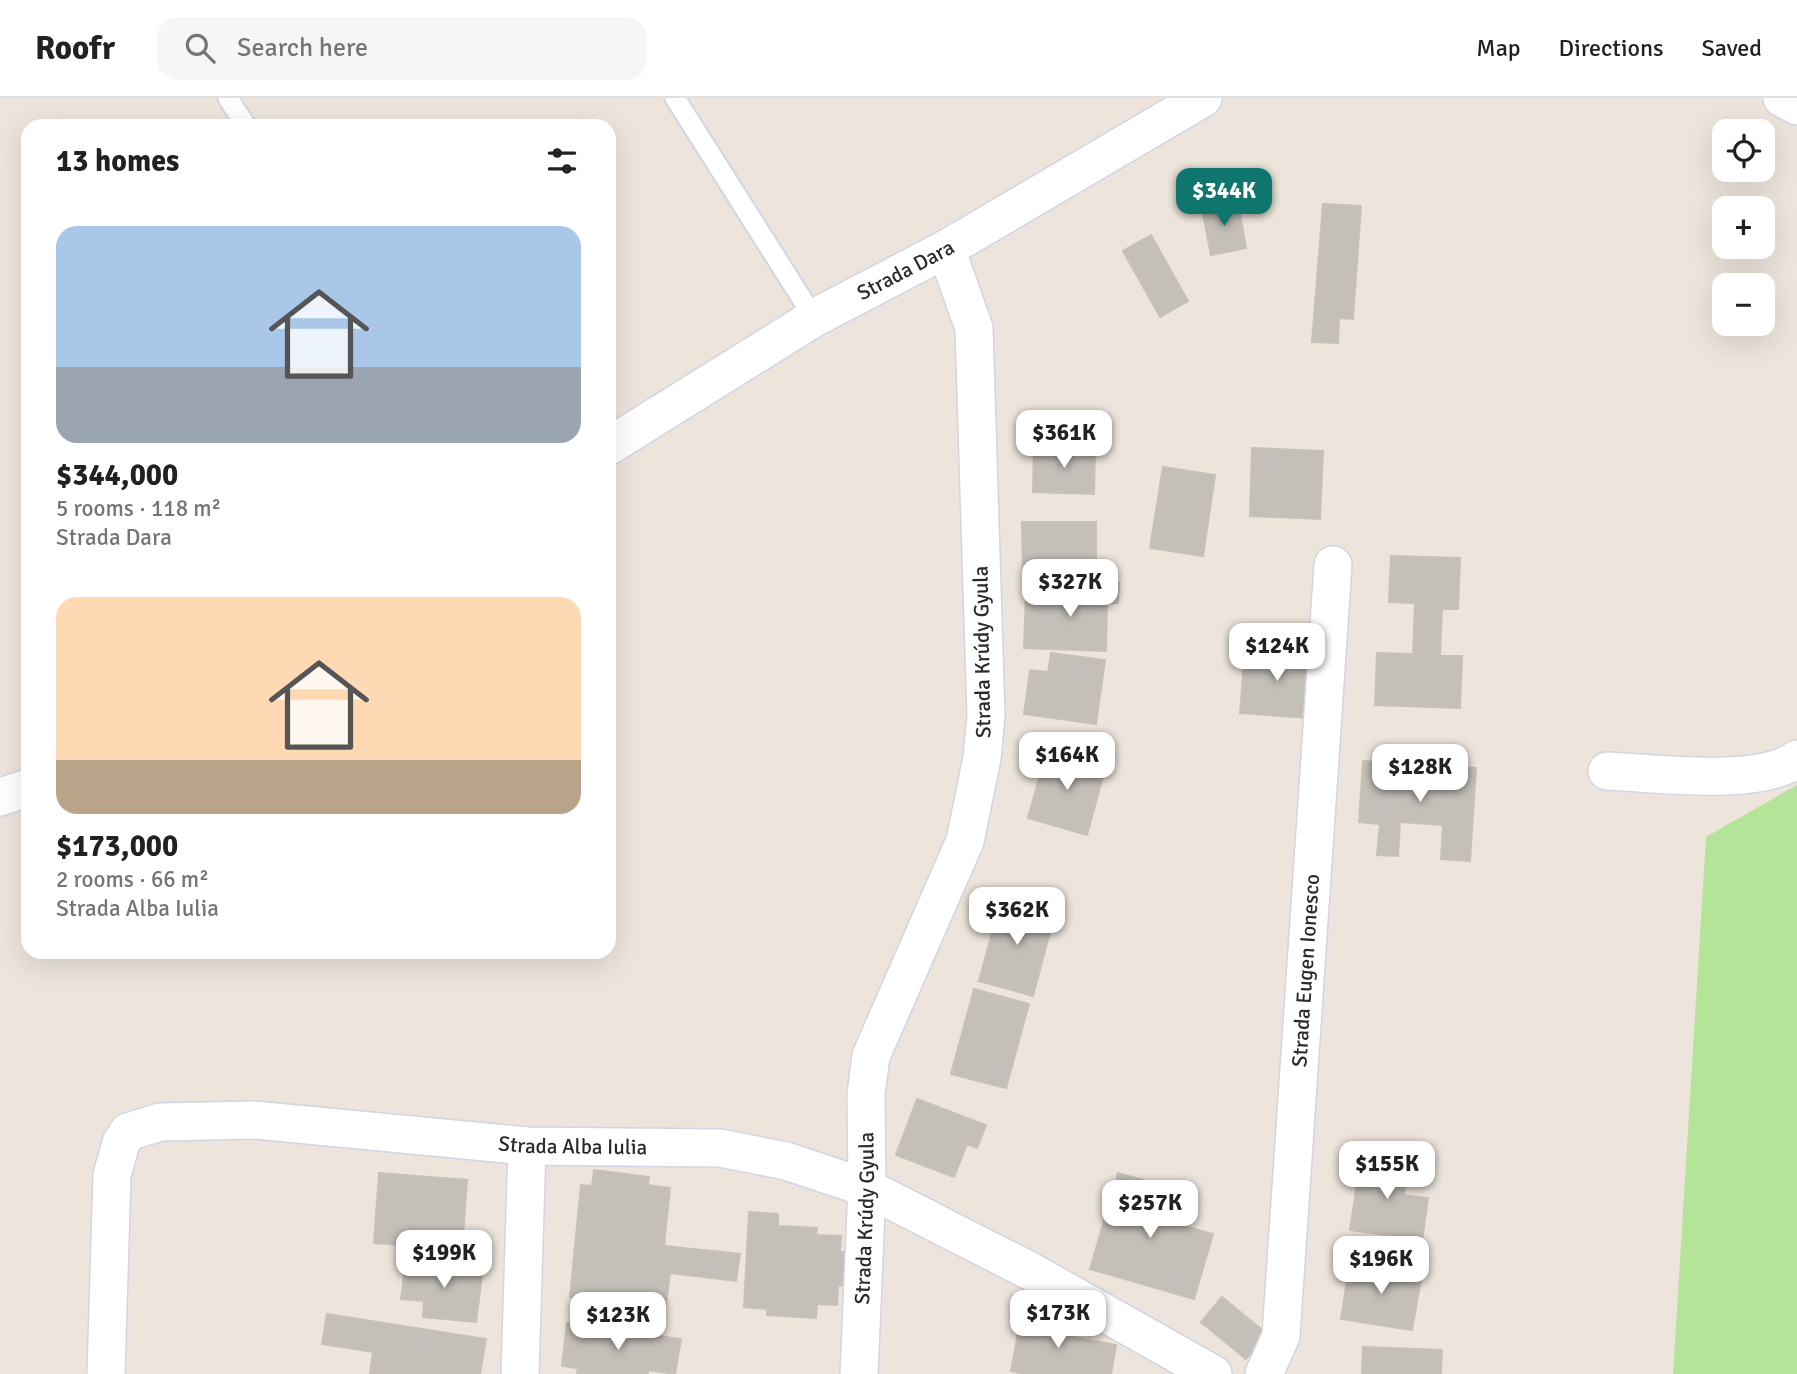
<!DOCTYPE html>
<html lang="en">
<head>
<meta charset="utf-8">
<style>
  :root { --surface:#fff; --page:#f6f6f6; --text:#202124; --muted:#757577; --line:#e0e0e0; --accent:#0f766e }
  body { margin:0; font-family:Signika,sans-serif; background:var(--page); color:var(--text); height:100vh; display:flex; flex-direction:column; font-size:26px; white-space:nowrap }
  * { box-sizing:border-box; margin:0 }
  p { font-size:23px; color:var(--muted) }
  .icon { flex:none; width:38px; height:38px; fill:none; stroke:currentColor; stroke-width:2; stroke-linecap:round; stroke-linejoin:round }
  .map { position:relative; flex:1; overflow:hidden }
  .drawer { position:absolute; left:21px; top:21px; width:595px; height:840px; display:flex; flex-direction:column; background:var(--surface); border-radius:21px; box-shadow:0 7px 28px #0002 }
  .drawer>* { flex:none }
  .buttons { position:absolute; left:1712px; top:21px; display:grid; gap:14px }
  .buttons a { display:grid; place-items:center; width:63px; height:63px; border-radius:14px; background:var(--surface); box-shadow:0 7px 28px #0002; font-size:35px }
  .price { position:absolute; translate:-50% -60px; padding:0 16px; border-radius:14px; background:#fff; color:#222; font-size:23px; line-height:46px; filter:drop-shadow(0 2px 4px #0008) }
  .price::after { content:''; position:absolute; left:50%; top:42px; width:21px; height:16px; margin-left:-10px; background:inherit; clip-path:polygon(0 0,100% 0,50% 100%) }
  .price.selected { background:var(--accent); color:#fff }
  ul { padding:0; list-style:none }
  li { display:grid; align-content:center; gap:14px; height:371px; padding:0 35px }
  li span { display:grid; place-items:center; height:217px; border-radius:21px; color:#555 }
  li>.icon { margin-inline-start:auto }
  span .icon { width:126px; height:126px; fill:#fffc; stroke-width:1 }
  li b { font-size:30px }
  h2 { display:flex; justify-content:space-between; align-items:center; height:84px; padding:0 35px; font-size:30px }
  header { display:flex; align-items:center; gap:42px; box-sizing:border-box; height:98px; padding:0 35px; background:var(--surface); border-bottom:2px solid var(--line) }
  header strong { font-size:33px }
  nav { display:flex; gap:38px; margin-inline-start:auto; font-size:24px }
  .search { width:490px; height:63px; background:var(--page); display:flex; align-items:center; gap:18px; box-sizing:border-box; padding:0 24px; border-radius:21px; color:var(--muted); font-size:26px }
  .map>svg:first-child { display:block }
  .green { fill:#b3e498 }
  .building { fill:#c5bfb9; stroke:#c8c1b6; stroke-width:2 }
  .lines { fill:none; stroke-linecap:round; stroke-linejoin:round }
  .lane-casing { stroke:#d1d5e3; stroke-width:23 }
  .street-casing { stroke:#d1d5e3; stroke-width:40 }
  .lane { stroke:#fff; stroke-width:19 }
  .street { stroke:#fff; stroke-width:37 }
  .labels { text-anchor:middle; stroke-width:6; stroke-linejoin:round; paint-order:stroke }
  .street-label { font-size:21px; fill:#2a2a2a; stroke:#fff }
</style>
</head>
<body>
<header>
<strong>Roofr</strong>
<div class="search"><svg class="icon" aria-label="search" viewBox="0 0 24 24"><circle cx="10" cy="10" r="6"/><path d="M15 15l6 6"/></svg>Search here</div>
<nav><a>Map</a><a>Directions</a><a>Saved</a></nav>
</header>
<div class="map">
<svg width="1797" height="1276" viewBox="0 0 1797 1276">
  <rect width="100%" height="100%" fill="#ede5dc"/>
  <path class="green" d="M1797,687V1276H1673L1706,739Z"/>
  <path class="building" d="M1238,104L1246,150L1211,157L1202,111Z
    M1323,106L1361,108L1353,221L1339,220L1338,245L1312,244Z
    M1151,137L1188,203L1160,219L1123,153Z
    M1034,347L1095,349L1094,396L1033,394Z
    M1252,350L1323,353L1320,421L1250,418Z
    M1163,369L1215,377L1203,458L1150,450Z
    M1022,424H1096V460L1078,461L1079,473L1023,474Z
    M1391,458L1460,460L1458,511H1442L1440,558H1462L1460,610L1375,607L1377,555L1413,556L1415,505L1389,504Z
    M1089,484L1119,485L1118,505H1107L1106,553L1024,550L1026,495L1089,497Z
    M1245,551L1314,555L1310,620L1240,615Z
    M1051,555L1105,562L1096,626L1024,616L1030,572L1048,574Z
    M1047,651L1106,667L1087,737L1028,720Z
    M1363,663L1476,670L1470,763L1441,761L1443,727L1400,724L1398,758L1377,757L1380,726L1359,724Z
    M1001,801L1055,815L1033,898L979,883Z
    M974,891L1029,906L1006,990L951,976Z
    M917,1001L986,1027L977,1050L967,1046L954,1079L896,1057Z
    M1361,1059L1408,1065L1404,1097L1428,1100L1422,1142L1350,1132Z
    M594,1072L649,1079L648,1087L670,1090L664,1148L740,1156L736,1183L670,1175L666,1207L645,1204L644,1208L570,1199L581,1087L592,1088Z
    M379,1075L467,1082L462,1151L374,1145Z
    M1118,1075L1178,1092L1169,1124L1213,1136L1194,1201L1090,1171Z
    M749,1114L778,1116V1128L817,1130L816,1137L841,1138L840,1154H850L848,1188L838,1187L837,1207L817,1206L816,1220L767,1217V1211L744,1209Z
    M406,1162L483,1170L476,1224L423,1219L424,1203L401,1201Z
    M1350,1164L1422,1175L1412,1232L1341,1221Z
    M1222,1199L1267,1236L1246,1261L1201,1224Z
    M1022,1213L1063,1221L1061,1237L1116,1247L1111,1276H1026L1011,1273Z
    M327,1216L486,1241L480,1276H370L373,1254L322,1246Z
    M567,1225L681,1241L675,1276L648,1272V1276H577L578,1270L562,1268Z
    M1363,1249L1442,1252L1441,1276H1362Z"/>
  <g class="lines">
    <defs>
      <path id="lane" d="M228,0L246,28
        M675,0L814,220"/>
      <g id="street">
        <path d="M1782,0L1797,8"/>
        <path id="s1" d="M609,348L814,220L946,151L1203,0"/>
        <path d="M1607,673C1656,675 1759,689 1797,661"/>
        <path d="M0,699L28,690"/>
        <path id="s2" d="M106,1276L112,1077L121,1045L128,1034L160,1024L254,1022L527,1048L720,1050L786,1063L867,1090L1030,1173L1213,1276"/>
        <path d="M520,1276L527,1048"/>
        <path id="s3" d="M859,1276L867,1090L866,996L871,958L965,743L982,660L986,618L974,230L946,151"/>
        <path id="s4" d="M1264,1276L1281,1238L1333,467"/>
      </g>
    </defs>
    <use href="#lane" class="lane-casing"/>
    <use href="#street" class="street-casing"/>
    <use href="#lane" class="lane"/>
    <use href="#street" class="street"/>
  </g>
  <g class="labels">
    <g class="street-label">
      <text dy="7" stroke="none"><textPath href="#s1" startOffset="345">Strada Dara</textPath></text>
      <text transform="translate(982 554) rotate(-91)" y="7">Strada Krúdy Gyula</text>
      <text dy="7" stroke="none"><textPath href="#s4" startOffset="408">Strada Eugen Ionesco</textPath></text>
      <text dy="7" stroke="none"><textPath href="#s2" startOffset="693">Strada Alba Iulia</textPath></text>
      <text dy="7" stroke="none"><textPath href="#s3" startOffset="156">Strada Krúdy Gyula</textPath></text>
    </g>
  </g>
</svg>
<div class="buttons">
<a><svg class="icon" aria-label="locate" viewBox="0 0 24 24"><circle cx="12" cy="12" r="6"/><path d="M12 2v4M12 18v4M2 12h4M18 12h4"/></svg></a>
<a>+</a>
<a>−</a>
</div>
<b class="price selected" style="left:1224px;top:130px">$344K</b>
<b class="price" style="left:1064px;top:372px">$361K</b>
<b class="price" style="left:1070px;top:521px">$327K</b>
<b class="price" style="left:1277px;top:585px">$124K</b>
<b class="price" style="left:1067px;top:694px">$164K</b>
<b class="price" style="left:1420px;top:706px">$128K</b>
<b class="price" style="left:1017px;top:849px">$362K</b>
<b class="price" style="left:1387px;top:1103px">$155K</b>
<b class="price" style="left:1150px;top:1142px">$257K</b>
<b class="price" style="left:444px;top:1192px">$199K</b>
<b class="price" style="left:1381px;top:1198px">$196K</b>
<b class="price" style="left:1058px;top:1252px">$173K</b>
<b class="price" style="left:618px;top:1254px">$123K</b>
<section class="drawer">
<h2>13 homes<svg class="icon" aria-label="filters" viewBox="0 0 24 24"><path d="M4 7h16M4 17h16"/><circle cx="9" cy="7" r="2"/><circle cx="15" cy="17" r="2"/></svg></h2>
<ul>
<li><span style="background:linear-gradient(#a9c7e8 65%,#9aa5b1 0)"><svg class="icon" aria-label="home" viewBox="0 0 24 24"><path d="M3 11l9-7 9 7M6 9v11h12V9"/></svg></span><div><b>$344,000</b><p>5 rooms · 118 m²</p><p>Strada Dara</p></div></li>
<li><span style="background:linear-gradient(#ffd9b3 75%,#b9a48a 0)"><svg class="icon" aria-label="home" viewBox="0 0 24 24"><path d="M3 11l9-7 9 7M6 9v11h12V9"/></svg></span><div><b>$173,000</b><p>2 rooms · 66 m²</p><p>Strada Alba Iulia</p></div></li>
</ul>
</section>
</div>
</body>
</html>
